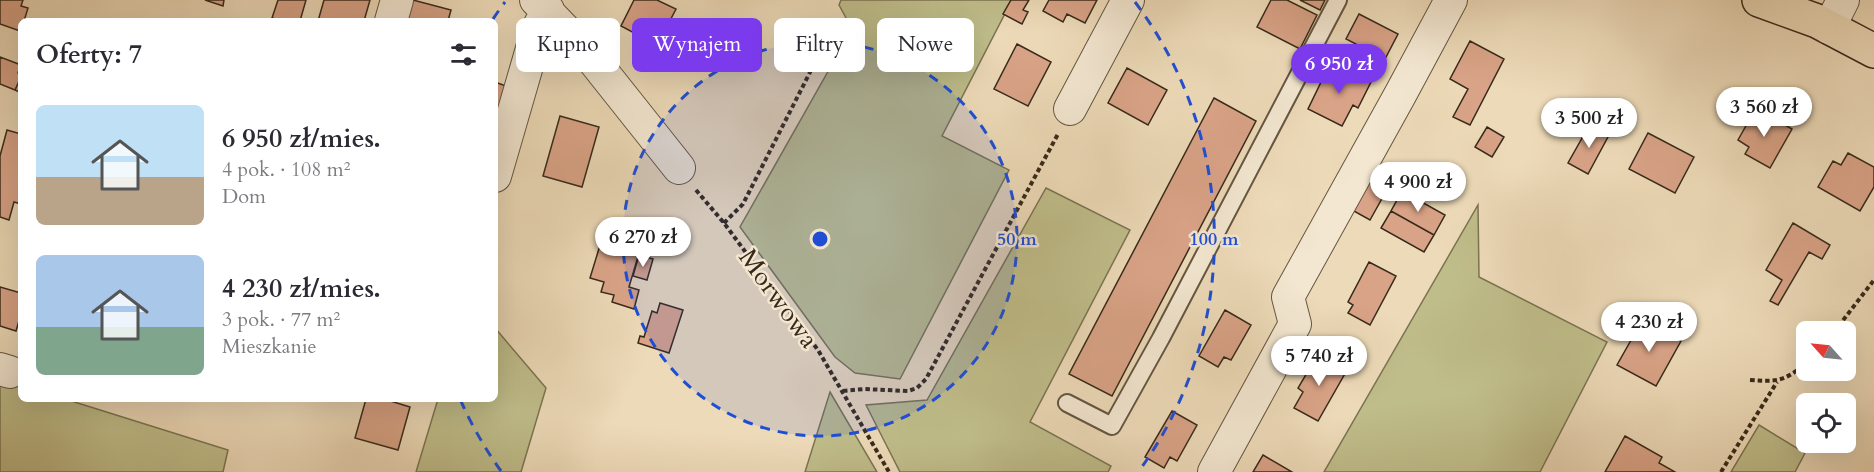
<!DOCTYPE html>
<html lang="pl">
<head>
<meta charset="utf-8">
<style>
  :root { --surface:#fff; --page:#f7f7f7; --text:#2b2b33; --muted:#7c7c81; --accent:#7c3aed }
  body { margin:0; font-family:Cardo,serif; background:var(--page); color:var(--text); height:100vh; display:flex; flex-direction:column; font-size:22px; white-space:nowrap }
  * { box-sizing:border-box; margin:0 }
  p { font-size:20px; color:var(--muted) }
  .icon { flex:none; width:33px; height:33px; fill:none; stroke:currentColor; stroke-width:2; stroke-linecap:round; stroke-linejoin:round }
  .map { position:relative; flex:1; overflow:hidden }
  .details { position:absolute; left:18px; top:18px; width:480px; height:384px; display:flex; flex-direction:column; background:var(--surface); border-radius:9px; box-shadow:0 6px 24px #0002 }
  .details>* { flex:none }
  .banner { position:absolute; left:516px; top:18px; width:570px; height:54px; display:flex; gap:12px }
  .needle { width:39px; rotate:297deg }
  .fabs { position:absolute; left:1796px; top:321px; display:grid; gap:12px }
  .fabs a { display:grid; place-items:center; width:60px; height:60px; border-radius:9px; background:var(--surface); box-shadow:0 6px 24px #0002; font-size:30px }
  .price { position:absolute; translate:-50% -51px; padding:0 14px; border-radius:21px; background:#fff; color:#222; font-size:20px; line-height:39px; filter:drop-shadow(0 2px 3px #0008) }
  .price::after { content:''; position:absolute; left:50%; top:36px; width:18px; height:14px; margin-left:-9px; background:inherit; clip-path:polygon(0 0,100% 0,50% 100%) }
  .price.on { background:var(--accent); color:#fff }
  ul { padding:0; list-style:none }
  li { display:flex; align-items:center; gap:18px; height:150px; padding:0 18px }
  li span { display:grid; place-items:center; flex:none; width:168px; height:120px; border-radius:9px; color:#555 }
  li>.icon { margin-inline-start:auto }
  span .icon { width:72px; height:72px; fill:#fffc; stroke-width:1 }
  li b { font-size:26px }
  h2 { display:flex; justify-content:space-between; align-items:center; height:72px; padding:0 18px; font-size:26px }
  .pill { padding:0 21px; border-radius:9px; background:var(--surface); box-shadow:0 6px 24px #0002; font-size:21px; line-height:54px }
  .pill.on { background:var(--accent); color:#fff }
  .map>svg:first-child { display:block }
  .green { fill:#bfbd8a; stroke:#7b7452; stroke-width:1.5 }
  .building { fill:#d9a387; stroke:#372a1a; stroke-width:1.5 }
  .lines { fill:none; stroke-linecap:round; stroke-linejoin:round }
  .service-casing { stroke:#645642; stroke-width:20 }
  .minor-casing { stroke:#645642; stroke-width:34 }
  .primary-casing { stroke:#372a1a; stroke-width:36 }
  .path { stroke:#372a1a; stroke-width:4; stroke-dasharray:4.5 3; stroke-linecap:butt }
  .service { stroke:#f3e7d1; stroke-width:16 }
  .minor { stroke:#f3e7d1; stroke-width:32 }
  .primary { stroke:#eddab8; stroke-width:33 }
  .ring { fill:none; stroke:#1d4ed8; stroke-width:3; stroke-dasharray:10 8 }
  .labels { text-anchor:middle; stroke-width:5; stroke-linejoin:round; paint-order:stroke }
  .street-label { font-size:26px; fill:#372a1a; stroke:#f3e7d1 }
  .centre { fill:#1d4ed8; stroke:#f3e7d1; stroke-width:3 }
  .ring-label { font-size:18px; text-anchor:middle; font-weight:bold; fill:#1d4ed8; stroke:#f3e7d1; stroke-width:5; stroke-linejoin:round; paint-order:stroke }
</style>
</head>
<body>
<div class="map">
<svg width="1874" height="472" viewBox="0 0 1874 472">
  <rect width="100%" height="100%" fill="#eddab8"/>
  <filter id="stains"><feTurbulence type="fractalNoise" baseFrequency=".00333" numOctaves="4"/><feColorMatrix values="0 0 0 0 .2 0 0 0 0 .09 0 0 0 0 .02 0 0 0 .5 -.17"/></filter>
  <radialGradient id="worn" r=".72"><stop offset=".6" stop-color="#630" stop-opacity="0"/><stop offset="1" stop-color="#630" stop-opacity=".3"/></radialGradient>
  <path class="green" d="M841,0H1012L942,136L1009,170L900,379L855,373L835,357L740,227L852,29L839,5Z
    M1046,188L1130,230L1030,422L1111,466L1108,472H900L866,405L927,400Z
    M1478,205L1479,277L1607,342L1540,472H1324Z
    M495,328L546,388L521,472H416L438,399H495Z
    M0,380L21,385V399H65L228,450L223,472H0Z
    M830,392L877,472H805Z
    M1759,425L1805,453L1795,472H1731Z"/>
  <path class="building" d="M0,0H23L21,6L28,8L24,21H21L20,31L0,24Z
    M205,0H224L223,6Z
    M278,0H306L300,21H283L272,18Z
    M324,0H370L364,21H318Z
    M403,0L412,2L413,0L451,10L448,21H396Z
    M634,0H657L676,9L665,30L659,26L651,42L621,26Z
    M1011,0H1029L1023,10L1028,12L1022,24L1003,14Z
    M1049,0H1097L1085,23L1067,14L1063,22L1043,11Z
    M1271,0H1287L1317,15L1300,49L1257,27Z
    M1300,0H1325L1320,10Z
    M1359,14L1398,34L1385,59L1346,39Z
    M1470,41L1504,59L1470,125L1453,117L1468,89L1450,79Z
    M1017,44L1051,62L1028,106L994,89Z
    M0,57L21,65L18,73L21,77L15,90L0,84Z
    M1339,66L1371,82L1358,108L1353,105L1342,126L1308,109L1325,74L1333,77Z
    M1127,68L1167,90L1148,125L1108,103Z
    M21,77V93L15,90Z
    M495,82L514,89L495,122Z
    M1214,98L1256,121L1112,396L1069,374Z
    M1756,108L1792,129L1770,168L1745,154L1749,147L1738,140Z
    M560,116L599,127L582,187L543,176Z
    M1590,124L1609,135L1588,174L1568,163Z
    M1487,127L1504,137L1492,157L1475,147Z
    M7,130L21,134V204L14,202L9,220L0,217V156Z
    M1648,133L1694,157L1675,193L1629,169Z
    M1848,153L1874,167V187L1860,211L1818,187L1833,161L1841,165Z
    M1372,175L1389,186L1370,220L1352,210Z
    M1402,191L1445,215L1434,235L1391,211Z
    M1391,211L1434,235L1424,252L1381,228Z
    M1793,223L1830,245L1822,259L1809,252L1778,305L1770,301L1782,280L1766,270Z
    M601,242L639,253L629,287L639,290L634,309L612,302L614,295L601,292L604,282L590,278Z
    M639,255L653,259L647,280L633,276Z
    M1369,262L1396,276L1370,325L1348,313L1353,305L1348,302Z
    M0,287L21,293V314L16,331L0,326Z
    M660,303L683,310L669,353L638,343L640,336L644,337L652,311L657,313Z
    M1225,310L1251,325L1231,360L1224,357L1218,367L1199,356Z
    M1643,319L1681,341L1656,386L1617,365Z
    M1318,354L1347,370L1318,421L1294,408L1303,392L1298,388Z
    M366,399H384L410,407L398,450L355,438Z
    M1172,411L1197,425L1177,461L1170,457L1164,468L1145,457Z
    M1625,436L1662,457L1659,463L1675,472H1605Z
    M1263,455L1292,472H1253Z"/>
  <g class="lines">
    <defs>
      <path id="service" d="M1067,403L1112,426L1161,338L1338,0"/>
      <path id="minor" d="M536,0L590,56L679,168
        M391,21L397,0
        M1829,28L1843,0
        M1070,109L1128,0
        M495,176L538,28L548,10
        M0,369L10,372
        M1214,472L1295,324L1288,297L1400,95L1451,0"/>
      <path id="primary" d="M1759,0L1817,21L1874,51"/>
    </defs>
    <use href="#service" class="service-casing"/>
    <use href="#minor" class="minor-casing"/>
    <use href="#primary" class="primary-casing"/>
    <path class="path" d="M696,190L724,223L818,350L889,472
      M724,223L743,204L831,31
      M1834,332L1874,280
      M1750,380C1779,382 1783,381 1806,364
      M843,391L864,389L908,391L917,388L926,379L1058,134
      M1721,472L1777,382"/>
    <use href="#service" class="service"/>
    <use href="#minor" class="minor"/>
    <use href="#primary" class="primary"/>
  </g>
  <circle cx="820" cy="239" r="197" fill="#1d4ed8" fill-opacity=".12"/>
  <g class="ring">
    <circle cx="820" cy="239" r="197"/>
    <path d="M501 471A394 394 0 0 1 460 399M493 19A394 394 0 0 1 505 2M1135 2A394 394 0 0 1 1139 471"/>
  </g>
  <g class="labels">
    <g class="street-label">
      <text transform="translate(779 298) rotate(54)" y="9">Morwowa</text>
    </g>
  </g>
  <circle cx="820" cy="239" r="9" class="centre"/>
  <g class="ring-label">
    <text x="1017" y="245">50 m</text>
    <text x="1214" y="245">100 m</text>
  </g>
  <rect width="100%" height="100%" filter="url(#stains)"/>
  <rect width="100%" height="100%" fill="url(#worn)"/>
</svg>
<div class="fabs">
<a><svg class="needle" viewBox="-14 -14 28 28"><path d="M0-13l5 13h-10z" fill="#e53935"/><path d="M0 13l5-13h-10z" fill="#7c7c81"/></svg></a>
<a><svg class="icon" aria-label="locate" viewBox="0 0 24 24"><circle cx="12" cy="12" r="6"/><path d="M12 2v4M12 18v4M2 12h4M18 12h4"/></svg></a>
</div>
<b class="price on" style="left:1339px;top:95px">6 950 zł</b>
<b class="price" style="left:1764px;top:138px">3 560 zł</b>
<b class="price" style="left:1589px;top:149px">3 500 zł</b>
<b class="price" style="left:1418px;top:213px">4 900 zł</b>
<b class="price" style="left:643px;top:268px">6 270 zł</b>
<b class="price" style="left:1649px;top:353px">4 230 zł</b>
<b class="price" style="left:1319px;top:387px">5 740 zł</b>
<div class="banner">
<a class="pill">Kupno</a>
<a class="pill on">Wynajem</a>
<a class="pill">Filtry</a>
<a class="pill">Nowe</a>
</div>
<section class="details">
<h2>Oferty: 7<svg class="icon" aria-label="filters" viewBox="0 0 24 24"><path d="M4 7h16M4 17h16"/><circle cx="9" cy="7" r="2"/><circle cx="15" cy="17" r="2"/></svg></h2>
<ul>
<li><span style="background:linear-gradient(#bfe0f5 60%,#b9a48a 0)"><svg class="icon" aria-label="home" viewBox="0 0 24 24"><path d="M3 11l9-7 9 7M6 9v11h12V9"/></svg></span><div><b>6 950 zł/mies.</b><p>4 pok. · 108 m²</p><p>Dom</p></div></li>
<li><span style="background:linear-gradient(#a9c7e8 60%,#7fa58c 0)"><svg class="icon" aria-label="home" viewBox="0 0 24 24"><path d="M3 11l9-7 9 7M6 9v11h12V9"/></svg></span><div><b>4 230 zł/mies.</b><p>3 pok. · 77 m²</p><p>Mieszkanie</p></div></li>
</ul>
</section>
</div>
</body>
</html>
